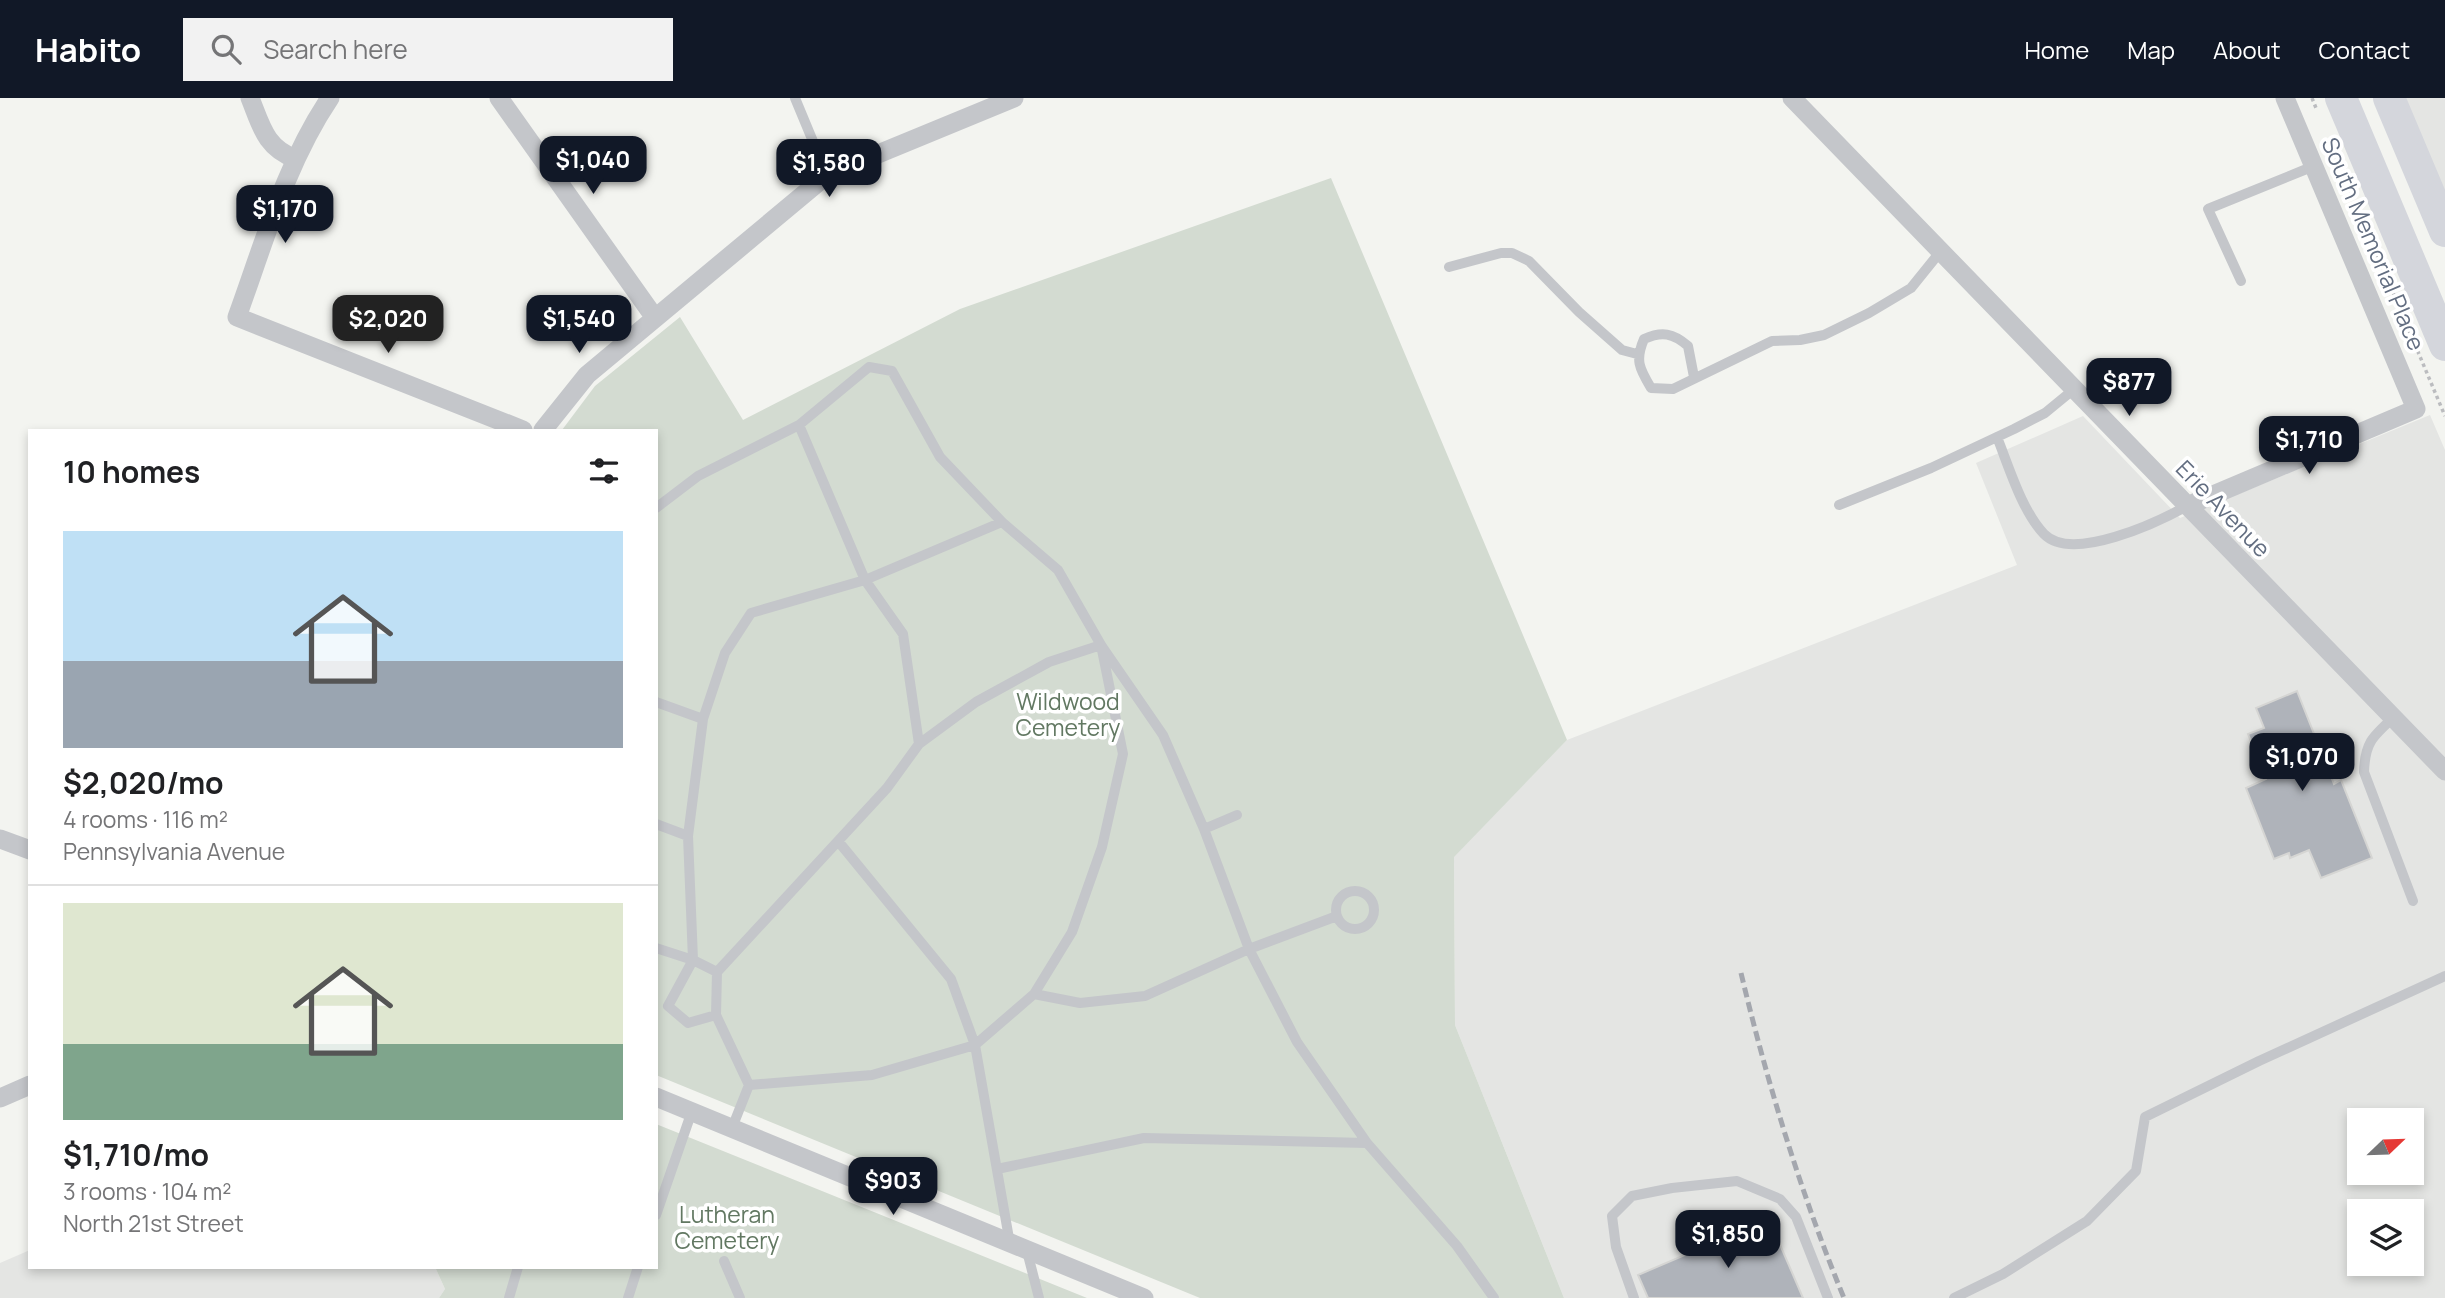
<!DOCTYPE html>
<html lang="en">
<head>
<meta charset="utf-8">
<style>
  :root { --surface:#fff; --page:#f2f2f2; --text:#202124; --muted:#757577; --line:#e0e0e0; --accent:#111827 }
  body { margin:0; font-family:Manrope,sans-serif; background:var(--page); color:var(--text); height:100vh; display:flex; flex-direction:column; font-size:26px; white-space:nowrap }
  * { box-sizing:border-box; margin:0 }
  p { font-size:23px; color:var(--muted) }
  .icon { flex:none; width:38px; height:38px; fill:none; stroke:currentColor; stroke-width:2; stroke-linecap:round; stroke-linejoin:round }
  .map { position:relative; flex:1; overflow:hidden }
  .sheet { position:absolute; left:28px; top:331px; width:630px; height:840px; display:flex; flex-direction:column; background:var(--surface); border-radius:0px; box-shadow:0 4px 10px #0003 }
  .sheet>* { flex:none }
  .needle { width:46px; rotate:67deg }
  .fabs { position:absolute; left:2347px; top:1010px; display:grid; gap:14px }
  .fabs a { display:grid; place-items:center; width:77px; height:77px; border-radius:0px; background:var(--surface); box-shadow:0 4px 10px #0003; font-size:35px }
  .price { position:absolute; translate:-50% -60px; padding:0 16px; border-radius:14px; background:var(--accent); color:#fff; font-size:23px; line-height:46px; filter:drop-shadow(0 2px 4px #0008) }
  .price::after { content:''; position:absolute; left:50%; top:42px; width:21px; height:16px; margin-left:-10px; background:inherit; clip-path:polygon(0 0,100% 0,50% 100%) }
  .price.active { background:#222; color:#fff }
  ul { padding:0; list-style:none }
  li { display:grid; align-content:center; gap:14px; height:371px; padding:0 35px }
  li+li { border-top:2px solid var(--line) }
  li span { display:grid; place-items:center; height:217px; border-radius:0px; color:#555 }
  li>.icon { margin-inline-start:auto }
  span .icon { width:126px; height:126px; fill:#fffc; stroke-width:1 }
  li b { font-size:30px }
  h2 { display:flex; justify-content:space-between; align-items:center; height:84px; padding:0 35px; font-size:30px }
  header { display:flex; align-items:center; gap:42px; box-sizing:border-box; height:98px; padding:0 35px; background:var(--accent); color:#fff }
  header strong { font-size:33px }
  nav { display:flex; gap:38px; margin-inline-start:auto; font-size:24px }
  .search { width:490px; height:63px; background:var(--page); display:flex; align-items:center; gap:18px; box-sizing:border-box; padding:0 24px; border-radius:0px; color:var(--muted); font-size:26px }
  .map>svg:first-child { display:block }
  .built { fill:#e4e5e3; fill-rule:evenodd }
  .green { fill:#d3dbd1 }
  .building { fill:#afb3ba; stroke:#d5d5d3; stroke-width:2 }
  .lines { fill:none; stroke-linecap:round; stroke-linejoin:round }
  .path { stroke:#bbbcbf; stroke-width:3.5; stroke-dasharray:3.5 3.5; stroke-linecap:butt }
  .service { stroke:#c4c6ca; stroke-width:10 }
  .minor { stroke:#c4c6ca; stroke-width:19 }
  .primary { stroke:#d4d6dc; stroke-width:32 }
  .rail { stroke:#a4a7ae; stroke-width:5; stroke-dasharray:10 5; stroke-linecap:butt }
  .labels { text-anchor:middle; stroke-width:7; stroke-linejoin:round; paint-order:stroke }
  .street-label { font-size:23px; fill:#636e81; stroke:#fff }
  .park-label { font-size:23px; fill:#627862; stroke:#fff }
</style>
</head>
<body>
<header>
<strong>Habito</strong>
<div class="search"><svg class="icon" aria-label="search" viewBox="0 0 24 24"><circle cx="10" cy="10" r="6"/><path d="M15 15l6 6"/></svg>Search here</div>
<nav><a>Home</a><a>Map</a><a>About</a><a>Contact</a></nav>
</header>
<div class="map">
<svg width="2445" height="1200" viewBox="0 0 2445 1200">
  <rect width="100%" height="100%" fill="#f3f4f0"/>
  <path class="built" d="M2389,0H2445V133Z
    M2430,317L2445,352V1200H1564L1455,927L1454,758L1567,642L2017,467L1976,365L2083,318L2180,420ZM2359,1022H2412V1074H2359ZM2359,1113H2412V1166H2359Z
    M30,1152V1169H435L445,1191L439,1200H0V1165Z"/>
  <path class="green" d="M1331,80L1567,642L1454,759L1455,927L1564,1200H1200L656,977V332H562L595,288L680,219L743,322L960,211Z
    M656,1026L1087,1200H439L445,1191L435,1169H656Z"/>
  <path class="building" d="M2297,593L2334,686L2341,682L2372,760L2321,780L2309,752L2290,760L2289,755L2274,761L2246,690L2266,681L2248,636L2264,630L2256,610Z
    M1769,1121L1803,1200H1648L1638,1177Z"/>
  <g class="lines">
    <path class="path" d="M2312,0L2316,10
      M2347,85L2445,318"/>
    <path class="service" d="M795,0L827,77
      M1449,169L1501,155H1512L1529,163L1579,214L1622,252L1637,256
      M2241,183L2208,111L2314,68
      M1694,279L1688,248C1673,235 1662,233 1644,241C1635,262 1639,270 1651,290L1673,291L1772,243L1800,242L1824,237L1869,215L1911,190L1940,154
      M1997,339C2009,369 2022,413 2044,436C2072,465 2158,424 2187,408
      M1839,407L1931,370L2014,331L2045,315L2073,292
      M656,410L698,378L799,327L869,269L892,273L940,359L1002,424L1058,472L1101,547L1163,637L1204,731L1249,851L1297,944L1367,1045L1457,1148L1494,1200
      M656,604L703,621
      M2393,620C2372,639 2365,645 2364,674L2413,803
      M656,726L688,738
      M1204,731L1237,717
      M838,743L951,881L975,947L1010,1146
      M1336 812a19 19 0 1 1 38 0a19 19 0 1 1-38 0Z
      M656,850L693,862L668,908L688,925L716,917L717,874L887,690L919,646L903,536L865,482L799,327
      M717,874L693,862L688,738L703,621L725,555L751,515L865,482L1002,424
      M1034,896L1080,905L1145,898L1249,851L1337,818
      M716,917L749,987
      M732,1030L749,987L872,977L975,947L1034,896L1072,834L1102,749L1123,656L1101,547L1049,564L976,604L919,646
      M997,1071L1144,1040L1367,1045
      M656,1117L692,1013
      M1027,1153L1039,1200
      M724,1163L740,1200
      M509,1200L518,1169
      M628,1200L638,1169
      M1634,1200L1616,1149L1612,1118L1632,1098L1672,1090L1737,1083L1780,1101L1796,1119L1828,1200
      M1954,1200L2003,1176L2087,1123L2136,1073L2145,1019L2259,963L2445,878"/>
    <path class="minor" d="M250,0C261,27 265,50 296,61
      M330,0C286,65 264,145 237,219L523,332
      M499,0L655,220
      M1792,0L2445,673
      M543,332L587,277L827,77L1014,0
      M2187,408L2416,311L2285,0
      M0,741L30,752
      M656,999L1144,1200
      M0,1000L30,987"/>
    <path class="primary" d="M2341,0L2445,247
      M2389,0L2445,133"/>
    <path class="rail" d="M1741,875C1767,984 1801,1096 1844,1200"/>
  </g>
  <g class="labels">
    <g class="street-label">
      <text transform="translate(2373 146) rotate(67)" y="8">South Memorial Place</text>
      <text transform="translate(2223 411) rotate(46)" y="8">Erie Avenue</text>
    </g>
    <g class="park-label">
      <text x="1068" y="612">Wildwood<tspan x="1068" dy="26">Cemetery</tspan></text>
      <text x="727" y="1125">Lutheran<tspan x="727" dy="26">Cemetery</tspan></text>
    </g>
  </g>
</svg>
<div class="fabs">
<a><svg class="needle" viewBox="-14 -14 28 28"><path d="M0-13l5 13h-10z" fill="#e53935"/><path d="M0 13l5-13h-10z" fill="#757577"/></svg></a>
<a><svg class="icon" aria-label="layers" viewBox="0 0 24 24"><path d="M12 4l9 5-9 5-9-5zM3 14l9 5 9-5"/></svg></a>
</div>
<b class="price" style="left:593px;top:98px">$1,040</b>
<b class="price" style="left:829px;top:101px">$1,580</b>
<b class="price" style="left:285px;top:147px">$1,170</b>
<b class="price active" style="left:388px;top:257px">$2,020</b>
<b class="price" style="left:579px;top:257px">$1,540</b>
<b class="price" style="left:2129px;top:320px">$877</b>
<b class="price" style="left:2309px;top:378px">$1,710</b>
<b class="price" style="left:2302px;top:695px">$1,070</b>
<b class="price" style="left:893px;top:1119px">$903</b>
<b class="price" style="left:1728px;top:1172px">$1,850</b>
<section class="sheet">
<h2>10 homes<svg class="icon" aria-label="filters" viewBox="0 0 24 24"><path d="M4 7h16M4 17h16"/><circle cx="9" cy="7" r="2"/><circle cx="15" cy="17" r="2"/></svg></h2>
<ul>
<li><span style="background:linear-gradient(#bfe0f5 60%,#9aa5b1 0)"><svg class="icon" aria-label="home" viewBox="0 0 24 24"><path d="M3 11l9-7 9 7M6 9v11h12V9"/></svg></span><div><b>$2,020/mo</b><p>4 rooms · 116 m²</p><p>Pennsylvania Avenue</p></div></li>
<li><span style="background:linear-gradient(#dfe7d0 65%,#7fa58c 0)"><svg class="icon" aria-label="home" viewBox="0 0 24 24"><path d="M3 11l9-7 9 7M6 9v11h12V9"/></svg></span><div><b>$1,710/mo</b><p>3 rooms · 104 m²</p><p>North 21st Street</p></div></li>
</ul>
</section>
</div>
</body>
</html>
